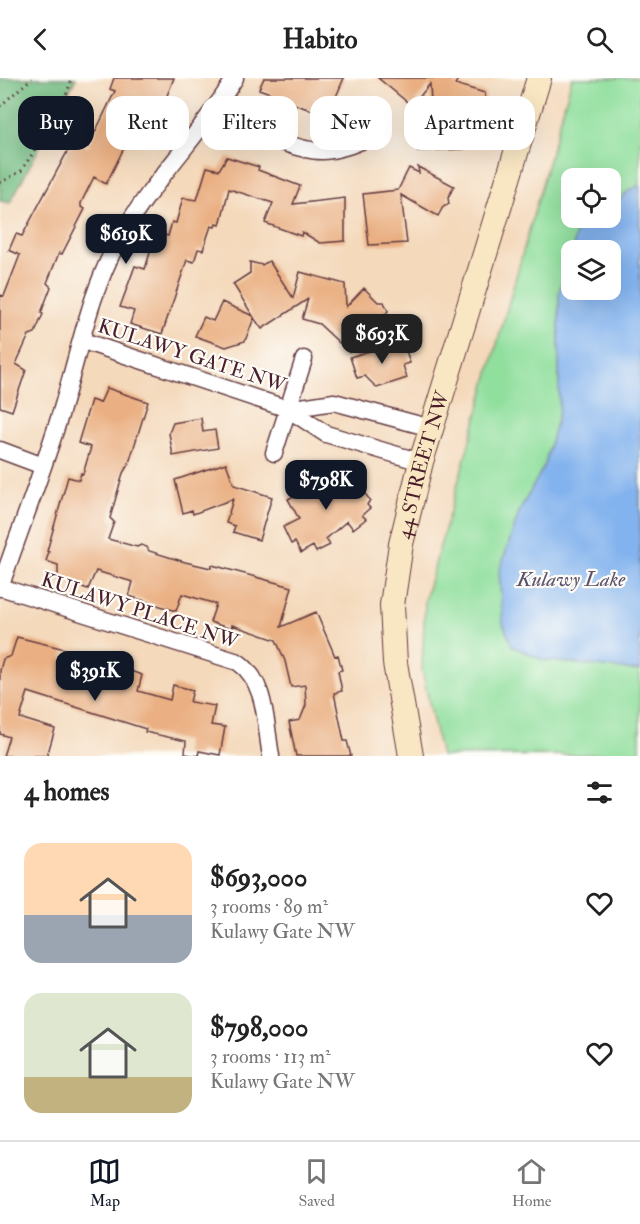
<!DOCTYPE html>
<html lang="en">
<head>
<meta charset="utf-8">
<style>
  :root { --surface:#fff; --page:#f6f6f6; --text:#222; --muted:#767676; --line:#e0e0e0; --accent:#111827 }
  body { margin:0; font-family:"IM FELL Double Pica",serif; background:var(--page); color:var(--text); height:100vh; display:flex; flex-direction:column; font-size:22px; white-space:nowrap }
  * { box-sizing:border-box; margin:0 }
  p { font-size:20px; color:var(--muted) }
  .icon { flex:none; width:33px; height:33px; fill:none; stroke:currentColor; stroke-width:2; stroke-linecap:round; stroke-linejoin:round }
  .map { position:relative; height:678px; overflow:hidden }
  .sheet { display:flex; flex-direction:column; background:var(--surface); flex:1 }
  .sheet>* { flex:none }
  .top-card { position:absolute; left:18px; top:18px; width:604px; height:54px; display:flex; gap:12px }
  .tools { position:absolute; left:561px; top:90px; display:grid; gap:12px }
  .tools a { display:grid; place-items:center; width:60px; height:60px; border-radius:12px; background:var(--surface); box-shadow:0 6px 24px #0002; font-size:30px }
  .price { position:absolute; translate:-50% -51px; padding:0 14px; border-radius:12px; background:var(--accent); color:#fff; font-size:20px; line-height:39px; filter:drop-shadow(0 2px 3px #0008) }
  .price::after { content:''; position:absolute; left:50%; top:36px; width:18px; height:14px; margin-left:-9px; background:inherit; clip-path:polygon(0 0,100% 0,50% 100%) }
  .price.current { background:#222; color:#fff }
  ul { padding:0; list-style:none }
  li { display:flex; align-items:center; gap:18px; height:150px; padding:0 24px }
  li span { display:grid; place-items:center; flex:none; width:168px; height:120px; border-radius:18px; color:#555 }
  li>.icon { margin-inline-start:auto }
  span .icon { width:72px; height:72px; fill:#fffc; stroke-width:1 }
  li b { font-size:26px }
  h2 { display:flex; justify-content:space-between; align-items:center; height:72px; padding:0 24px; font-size:26px }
  .chip { padding:0 21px; border-radius:18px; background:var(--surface); box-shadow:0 6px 24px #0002; font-size:21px; line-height:54px }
  .chip.current { background:var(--accent); color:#fff }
  header { display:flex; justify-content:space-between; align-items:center; height:78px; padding:0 24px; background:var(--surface); font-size:27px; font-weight:700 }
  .menu { display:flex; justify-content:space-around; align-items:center; height:84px; border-top:2px solid var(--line); background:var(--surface); font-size:16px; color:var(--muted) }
  .menu a { display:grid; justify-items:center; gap:3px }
  .menu .current { color:var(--accent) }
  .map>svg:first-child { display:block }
  .green { fill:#90df9d; stroke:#6d7f64; stroke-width:1.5; fill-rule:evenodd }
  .forest { fill:#74be84; stroke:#5f6e58; stroke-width:1.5 }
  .water { fill:#83b3ee; stroke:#66698c; stroke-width:1.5 }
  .building { fill:#eab083 }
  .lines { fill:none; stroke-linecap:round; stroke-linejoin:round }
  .street-casing { stroke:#643b41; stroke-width:19 }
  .secondary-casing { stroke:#643b41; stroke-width:26 }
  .path { stroke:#643b41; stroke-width:3; stroke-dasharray:1.5 4.5; stroke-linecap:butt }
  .street { stroke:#fff; stroke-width:16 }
  .secondary { stroke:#f9e7c3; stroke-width:24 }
  .labels { text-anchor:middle; stroke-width:4.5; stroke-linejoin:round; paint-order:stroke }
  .street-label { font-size:20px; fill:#4a1f2b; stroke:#fdfcf7 }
  .water-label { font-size:21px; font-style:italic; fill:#5e536f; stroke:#fdfcf7 }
</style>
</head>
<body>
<header><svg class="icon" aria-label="back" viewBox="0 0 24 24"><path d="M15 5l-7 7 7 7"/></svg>Habito<svg class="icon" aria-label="search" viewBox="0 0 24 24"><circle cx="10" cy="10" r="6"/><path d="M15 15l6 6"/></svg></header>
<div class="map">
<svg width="640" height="678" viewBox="0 0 640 678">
  <rect width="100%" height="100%" fill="#fdfcf7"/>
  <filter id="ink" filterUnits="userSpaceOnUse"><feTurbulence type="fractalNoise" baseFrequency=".0167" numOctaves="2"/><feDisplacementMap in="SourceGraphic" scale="12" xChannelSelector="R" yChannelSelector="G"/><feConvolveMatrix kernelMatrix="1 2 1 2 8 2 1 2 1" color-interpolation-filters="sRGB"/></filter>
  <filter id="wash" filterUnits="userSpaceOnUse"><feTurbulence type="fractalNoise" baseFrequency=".008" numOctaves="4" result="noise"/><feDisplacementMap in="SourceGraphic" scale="24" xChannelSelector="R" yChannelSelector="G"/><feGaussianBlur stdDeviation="1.35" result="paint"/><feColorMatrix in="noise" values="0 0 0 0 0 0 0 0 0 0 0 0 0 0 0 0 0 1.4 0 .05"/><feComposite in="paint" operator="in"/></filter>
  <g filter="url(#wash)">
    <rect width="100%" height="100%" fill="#f4d9bb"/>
    <path class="green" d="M572,0H640V676L441,678L422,592L425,522ZM572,100H610V140H572ZM572,172H610V212H572Z"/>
    <path class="forest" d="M0,0H76L10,125L0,123Z"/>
    <path class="water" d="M640,107V593L543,582L512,568L503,545L499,494L520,432L545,386L559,333V214L571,178L572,212H610V172H573L576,153L600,140H610L611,130L628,113Z"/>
    <g id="blocks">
      <path class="building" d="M114,0H174L160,35L154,33L151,40L148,39L135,68L127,64L106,106L94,99L81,125V129L85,131L62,176L59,175L47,205L51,209L41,235L43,236L35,255L29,257L16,286L26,292L12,333L0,329V217L4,218L20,177L9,172L16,156L22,158L73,63L88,69L115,13L110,11Z
        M264,0H344L333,26L320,23L316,34L294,26L290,35L265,26L270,15L259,11Z
        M378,0H459L455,6L485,15L487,30L467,49L468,55L463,58V71L418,73L417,52L440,51L432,45L430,6L412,28Z
        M227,79L259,89L258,92L300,108L293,126L345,120V163L320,165L302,154L301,158L265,145L273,125L229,111L220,147L216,146L215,149L211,148L203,172L198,171L194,184L187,182L162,256L130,246L134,233L120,229L135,188L145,191L156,155L168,158L172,144L176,145L183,120L197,122L207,89L219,92Z
        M418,89L454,108L448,120L449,126L443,129L438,138L401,117L407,165L369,167L363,116L398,112L409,90L419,95Z
        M269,183L293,220L300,194L345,206L346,229L364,210L378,224H384L388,233L349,274L319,246L302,241L308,221L262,251L254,240L245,263L226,269L195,258L204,239L213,243L222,224L253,238L233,206L250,195V184L262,187Z
        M403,263L410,285L403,287L407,300L377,310L365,298L357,300L350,279Z
        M107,310L148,324L129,385L123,395L110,440L114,444L108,461L137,469L141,467L147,469L149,473L185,484L211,490L212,487L292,509L281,549L316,534L335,578L338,577L342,592L338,593L342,613L334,615L344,663H347L351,678H296L289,644L300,642L306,627L305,607L291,609L285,583L276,562L232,547L231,551L210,544L216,526L182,516L176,533L129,518L133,504L96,493L88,511L58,501V487L46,483L49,474L47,473L68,399L79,402L81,395L83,396L91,369L78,365L91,322L100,325Z
        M201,340L203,354L215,352L218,370L173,378L169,355L173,345Z
        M226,385L234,407L272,419L259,462L233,454L235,448L226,445L233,421L193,436L192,432L183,435L175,402Z
        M325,393L329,398L344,396L358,407L370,422L367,427L370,430L362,437L366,441L353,451L347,443L326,461L330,467L316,474L313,468L301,475L295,464L291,466L283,449L299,441L288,421L311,409L308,406Z
        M17,559L65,571L62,582L85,603L88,593L94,595L98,582L142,597L138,613L170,622L173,607L193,612L190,624L215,628L211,647L225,649L220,677L199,673L198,678L185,676L186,663L145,654L146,651L28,614L20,640L55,651L47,678H3L9,659L0,656V592L3,581L11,578Z"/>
    </g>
  </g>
  <g filter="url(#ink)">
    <use href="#blocks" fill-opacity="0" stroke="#643b41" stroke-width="1.5"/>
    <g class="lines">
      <defs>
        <path id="street" d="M213,37C240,47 296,74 323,73C344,72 362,62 381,55
          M83,263L288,331L326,356L421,384
          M288,331L334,324L431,350
          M0,372L43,388
          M274,375L304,281
          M0,509L238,584C267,604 265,646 271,678
          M0,510C20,451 43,393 61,334C79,275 90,212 121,158C153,102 201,56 235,0"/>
        <g id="secondary">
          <path id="s1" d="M411,678L395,585L392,527L401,466L421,384L539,0"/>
        </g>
      </defs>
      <use href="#street" class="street-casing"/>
      <use href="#secondary" class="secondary-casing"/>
      <path class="path" d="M0,28L32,0
        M0,105L21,93L61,33L72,0"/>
      <use href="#street" class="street"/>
      <use href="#secondary" class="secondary"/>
    </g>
  </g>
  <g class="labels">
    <g class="street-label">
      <text transform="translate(192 277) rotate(18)" y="7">KULAWY GATE NW</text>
      <text dy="7" stroke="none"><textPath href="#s1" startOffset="296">44 STREET NW</textPath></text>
      <text transform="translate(140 532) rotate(18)" y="7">KULAWY PLACE NW</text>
    </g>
    <g class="water-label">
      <text x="571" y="508">Kulawy Lake</text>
    </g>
  </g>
</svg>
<div class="tools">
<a><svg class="icon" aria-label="locate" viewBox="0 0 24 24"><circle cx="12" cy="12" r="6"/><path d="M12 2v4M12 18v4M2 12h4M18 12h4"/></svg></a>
<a><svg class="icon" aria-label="layers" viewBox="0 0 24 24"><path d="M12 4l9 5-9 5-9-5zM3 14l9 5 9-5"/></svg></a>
</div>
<b class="price" style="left:126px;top:187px">$619K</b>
<b class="price current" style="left:382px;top:287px">$693K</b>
<b class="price" style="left:326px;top:433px">$798K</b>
<b class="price" style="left:95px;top:624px">$391K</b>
<div class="top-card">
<a class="chip current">Buy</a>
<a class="chip">Rent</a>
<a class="chip">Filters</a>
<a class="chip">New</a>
<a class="chip">Apartment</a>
</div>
</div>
<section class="sheet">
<h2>4 homes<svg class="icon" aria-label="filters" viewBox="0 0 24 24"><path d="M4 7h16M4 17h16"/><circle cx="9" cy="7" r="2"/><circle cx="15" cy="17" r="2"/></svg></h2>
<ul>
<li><span style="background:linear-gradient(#ffd9b3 60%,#9aa5b1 0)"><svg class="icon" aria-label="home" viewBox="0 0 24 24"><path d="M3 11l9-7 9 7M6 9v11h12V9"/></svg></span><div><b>$693,000</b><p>3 rooms · 89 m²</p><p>Kulawy Gate NW</p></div><svg class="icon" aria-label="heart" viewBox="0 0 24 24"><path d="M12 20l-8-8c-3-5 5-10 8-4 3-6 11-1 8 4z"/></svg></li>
<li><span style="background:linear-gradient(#dfe7d0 70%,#c2b280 0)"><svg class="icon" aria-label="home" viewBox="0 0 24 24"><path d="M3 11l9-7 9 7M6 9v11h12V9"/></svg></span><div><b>$798,000</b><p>3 rooms · 113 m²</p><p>Kulawy Gate NW</p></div><svg class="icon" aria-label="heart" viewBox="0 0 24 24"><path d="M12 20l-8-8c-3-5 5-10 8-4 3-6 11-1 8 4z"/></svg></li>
</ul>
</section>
<nav class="menu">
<a class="current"><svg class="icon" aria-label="map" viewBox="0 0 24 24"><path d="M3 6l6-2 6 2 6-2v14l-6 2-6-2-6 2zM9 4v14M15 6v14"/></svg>Map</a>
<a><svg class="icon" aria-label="saved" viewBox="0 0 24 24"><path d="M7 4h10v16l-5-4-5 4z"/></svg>Saved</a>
<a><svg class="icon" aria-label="home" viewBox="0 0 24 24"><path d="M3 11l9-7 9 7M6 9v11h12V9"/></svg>Home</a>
</nav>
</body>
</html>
